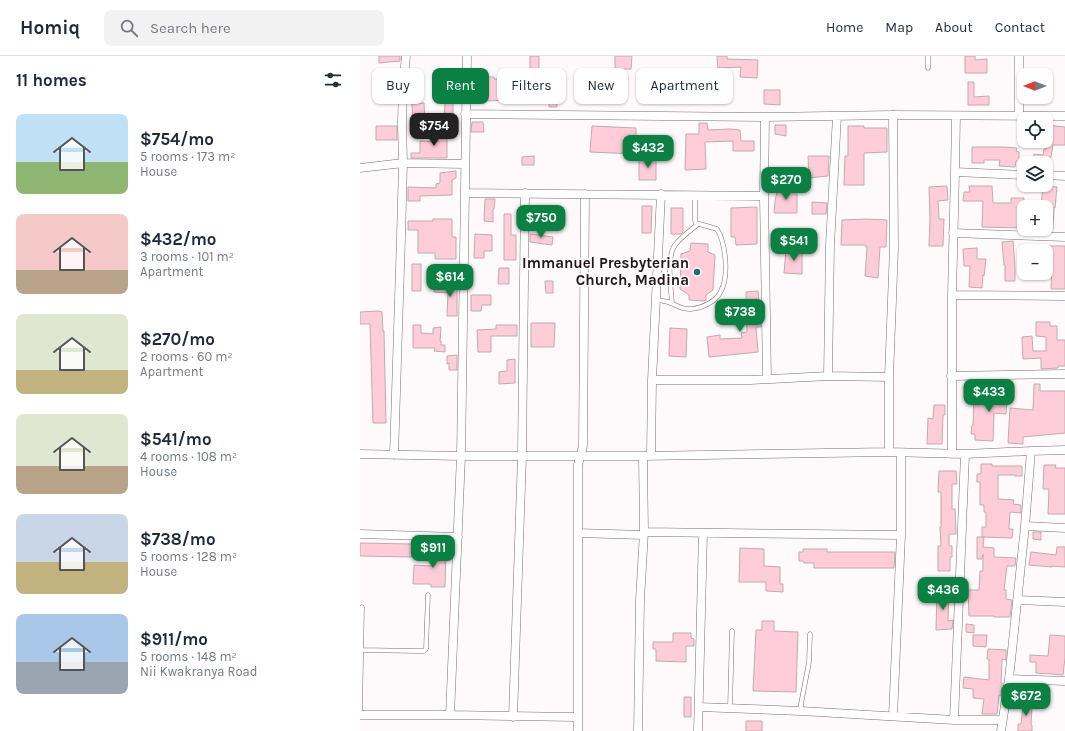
<!DOCTYPE html>
<html lang="en">
<head>
<meta charset="utf-8">
<style>
  :root { --surface:#fff; --page:#f2f2f3; --text:#1f2937; --muted:#747a83; --line:#e0e1e3; --accent:#0b8043 }
  body { margin:0; font-family:Karla,sans-serif; background:var(--page); color:var(--text); height:100vh; display:flex; flex-direction:column; font-size:15px; white-space:nowrap }
  * { box-sizing:border-box; margin:0 }
  p { font-size:13px; color:var(--muted) }
  .icon { flex:none; width:22px; height:22px; fill:none; stroke:currentColor; stroke-width:2; stroke-linecap:round; stroke-linejoin:round }
  .map { position:relative; flex:1; overflow:hidden }
  .drawer { display:flex; flex-direction:column; background:var(--surface); width:360px }
  .drawer>* { flex:none }
  .top-card { position:absolute; left:12px; top:12px; width:380px; height:36px; display:flex; gap:8px }
  .needle { width:26px; rotate:270deg }
  .controls { position:absolute; left:657px; top:12px; display:grid; gap:8px }
  .controls a { display:grid; place-items:center; width:36px; height:36px; border-radius:8px; background:var(--surface); box-shadow:0 1px 3px #0004; font-size:20px }
  .price { position:absolute; translate:-50% -34px; padding:0 9px; border-radius:8px; background:var(--accent); color:#fff; font-size:13px; line-height:26px; filter:drop-shadow(0 1px 2px #0008) }
  .price::after { content:''; position:absolute; left:50%; top:24px; width:12px; height:9px; margin-left:-6px; background:inherit; clip-path:polygon(0 0,100% 0,50% 100%) }
  .price.selected { background:#222; color:#fff }
  ul { padding:0; list-style:none }
  li { display:flex; align-items:center; gap:12px; height:100px; padding:0 16px }
  li span { display:grid; place-items:center; flex:none; width:112px; height:80px; border-radius:8px; color:#555 }
  li>.icon { margin-inline-start:auto }
  span .icon { width:48px; height:48px; fill:#fffc; stroke-width:1 }
  li b { font-size:17px }
  h2 { display:flex; justify-content:space-between; align-items:center; height:48px; padding:0 16px; font-size:17px }
  .chip { padding:0 14px; border-radius:8px; background:var(--surface); box-shadow:0 1px 3px #0004; font-size:14px; line-height:36px }
  .chip.selected { background:var(--accent); color:#fff }
  header { display:flex; align-items:center; gap:24px; box-sizing:border-box; height:56px; padding:0 20px; background:var(--surface); border-bottom:1px solid var(--line) }
  header strong { font-size:19px }
  nav { display:flex; gap:22px; margin-inline-start:auto; font-size:14px }
  .search { width:280px; height:36px; background:var(--page); display:flex; align-items:center; gap:10px; box-sizing:border-box; padding:0 14px; border-radius:8px; color:var(--muted); font-size:15px }
  main { display:flex; flex:1; min-height:0 }
  .map>svg:first-child { display:block }
  .building { fill:#ffcdd9; stroke:#c0abaf }
  .lines { fill:none; stroke-linecap:round; stroke-linejoin:round }
  .lane-casing { stroke:#7e6b6f; stroke-width:5 }
  .street-casing { stroke:#7e6b6f; stroke-width:9 }
  .lane { stroke:#fff; stroke-width:4 }
  .street { stroke:#fff; stroke-width:8 }
  .poi-dot { fill:#25706d; stroke:#fef9fa; stroke-width:1.5 }
  .labels { text-anchor:middle; stroke-width:3.5; stroke-linejoin:round; paint-order:stroke }
  .poi-label { font-size:15px; font-weight:bold; fill:#1e1618; stroke:#fef9fa; text-anchor:end }
</style>
</head>
<body>
<header>
<strong>Homiq</strong>
<div class="search"><svg class="icon" aria-label="search" viewBox="0 0 24 24"><circle cx="10" cy="10" r="6"/><path d="M15 15l6 6"/></svg>Search here</div>
<nav><a>Home</a><a>Map</a><a>About</a><a>Contact</a></nav>
</header>
<main>
<section class="drawer">
<h2>11 homes<svg class="icon" aria-label="filters" viewBox="0 0 24 24"><path d="M4 7h16M4 17h16"/><circle cx="9" cy="7" r="2"/><circle cx="15" cy="17" r="2"/></svg></h2>
<ul>
<li><span style="background:linear-gradient(#bfe0f5 60%,#8fb573 0)"><svg class="icon" aria-label="home" viewBox="0 0 24 24"><path d="M3 11l9-7 9 7M6 9v11h12V9"/></svg></span><div><b>$754/mo</b><p>5 rooms · 173 m²</p><p>House</p></div></li>
<li><span style="background:linear-gradient(#f6c9c9 70%,#b9a48a 0)"><svg class="icon" aria-label="home" viewBox="0 0 24 24"><path d="M3 11l9-7 9 7M6 9v11h12V9"/></svg></span><div><b>$432/mo</b><p>3 rooms · 101 m²</p><p>Apartment</p></div></li>
<li><span style="background:linear-gradient(#dfe7d0 70%,#c2b280 0)"><svg class="icon" aria-label="home" viewBox="0 0 24 24"><path d="M3 11l9-7 9 7M6 9v11h12V9"/></svg></span><div><b>$270/mo</b><p>2 rooms · 60 m²</p><p>Apartment</p></div></li>
<li><span style="background:linear-gradient(#dfe7d0 65%,#b9a48a 0)"><svg class="icon" aria-label="home" viewBox="0 0 24 24"><path d="M3 11l9-7 9 7M6 9v11h12V9"/></svg></span><div><b>$541/mo</b><p>4 rooms · 108 m²</p><p>House</p></div></li>
<li><span style="background:linear-gradient(#c9d6e8 60%,#c2b280 0)"><svg class="icon" aria-label="home" viewBox="0 0 24 24"><path d="M3 11l9-7 9 7M6 9v11h12V9"/></svg></span><div><b>$738/mo</b><p>5 rooms · 128 m²</p><p>House</p></div></li>
<li><span style="background:linear-gradient(#a9c7e8 60%,#9aa5b1 0)"><svg class="icon" aria-label="home" viewBox="0 0 24 24"><path d="M3 11l9-7 9 7M6 9v11h12V9"/></svg></span><div><b>$911/mo</b><p>5 rooms · 148 m²</p><p>Nii Kwakranya Road</p></div></li>
</ul>
</section>
<div class="map">
<svg width="705" height="675" viewBox="0 0 705 675">
  <rect width="100%" height="100%" fill="#fef9fa"/>
  <path class="building" d="M19,0H40V5L19,7Z
    M170,0H179V16H170Z
    M255,0H272L271,13H255Z
    M357,0H367V3L398,4L397,22L380,21L381,11L358,12Z
    M605,0H615V4L627,3V17H605Z
    M182,20H189V35H197V51H189V35H182Z
    M125,21H134V23H154V44L126,45Z
    M324,25H337L336,47H323Z
    M608,26H614V41L629,40V49H608Z
    M404,34H420V49L404,48Z
    M85,44H93V68H84Z
    M64,47L65,68L53,69L52,48Z
    M112,66H123L124,76H111Z
    M339,67H347L348,74L370,73L380,74L381,85H394V95H373V85L345,86L346,113L325,114L326,78H339Z
    M415,69H426V80L415,78Z
    M686,69L705,71V89H693L690,107L673,105L674,98L683,99L684,93H686Z
    M16,70H37V84H16Z
    M232,70L276,72V98L230,96Z
    M488,70H504V72H527V96L504,97V129H484L485,100H488Z
    M78,72H87V102H51V97H60V85L78,86Z
    M612,91H644L657,92L656,95L659,96V105H656L655,111L639,110L640,104H624V107H612Z
    M174,100V109H162V101Z
    M448,100H469L468,120L449,122Z
    M279,102H296V124H279Z
    M96,115V122L92,124V139L60,140V145H48V131L76,132V128L80,127V117Z
    M587,130L588,144L578,145L579,163H584L583,190H569L570,163L569,131Z
    M609,130H632L633,147H651V142H664L663,172L622,171L623,145H603L604,136H610Z
    M683,130L697,131L695,152L694,151L693,173H686V151L681,150Z
    M418,132H437V157H414L415,145Z
    M125,143H135L134,153H133V166L124,165Z
    M452,146L467,147L466,158H452Z
    M282,150H292L291,177H282Z
    M397,151V188L376,189L375,181H371V152Z
    M311,152H323V176L321,178H311Z
    M144,158H151V179H156V204H144Z
    M73,163H92V181H96V203H75V197H58V174H48V165H73Z
    M507,163L527,164L526,191H520L518,222L505,220L507,191H506V189H481L482,164Z
    M115,178L132,179V195H124V202H114Z
    M170,178L193,181L192,189L170,186Z
    M653,185L655,211V225H645V209H644L642,186Z
    M331,187L348,188V196L355,199L353,234L346,239V245L329,244V239L320,233L321,198L330,195Z
    M689,190H705V233H691L692,204H689Z
    M617,192V203H626L624,220L623,219L622,232L609,231L610,210H604L603,193Z
    M442,193V218L424,217L426,194Z
    M52,208H61V235H52Z
    M139,212H149V228H138Z
    M185,225H193V237H186Z
    M74,230H97V260H87L88,237L74,236Z
    M398,235L401,271H396L398,296L349,301L347,281L360,279V283L382,282L381,277L387,276L386,236Z
    M111,239H131V249H122L121,255H111Z
    M19,255L22,256L23,275H24L26,367H13L10,268H0V256Z
    M676,266H690V270H697V284H705V310H698V312L681,313V302L663,303L662,281L672,280L673,295H686V281L676,280Z
    M171,267H195L194,291H171Z
    M53,269H61V277L73,278V272L81,271L80,285H81V289H85V296L74,295L75,292H53Z
    M136,269H157V280H131V296H118L117,274L136,273Z
    M310,272L327,273L326,301L309,300Z
    M97,299V314H89V307L87,308V300Z
    M155,303V327L139,328V316L147,315V304Z
    M632,328L648,329L646,358L634,357L633,385L615,384V378H611L612,369H613L614,342L632,343Z
    M674,328H680V335H705V377L663,381V388L648,387L650,352L673,354Z
    M574,349H585V359H583L582,388H567L568,362L573,363Z
    M621,408H632V410H662V420H655V419H638V443L654,444L653,448L661,449V457L650,456L649,473H653L652,482L622,481V471H626V456H624V449H620V426H617V418H621Z
    M684,409H696L695,412H705V458H688L689,433H683Z
    M579,415H596L597,428H592V453H595L596,478H589V490H592V501H590V515H578V490H581L580,471H581V436H578Z
    M673,476H681V484L673,483Z
    M617,481H624L623,491L634,492V501L656,502L655,510H647L644,534H646V543L652,544L650,561H634V560H609L608,534H619L620,515H623V498L622,503H617Z
    M0,487L52,488V501L0,500Z
    M72,488H86L85,531H71V528H53L54,509L72,510Z
    M697,491H705V511L692,510V511L669,509L671,496L696,499Z
    M380,492L404,493V510L420,511V528H423V536L406,535V526H379Z
    M443,493H467V496H535L534,512H454V507H444L443,505H439V496H443Z
    M577,535H589L588,565L593,564L592,573L576,574Z
    M402,565H414V575L438,576L436,636L393,635L396,574H402Z
    M606,568L614,569V577L606,576Z
    M313,577H331V582L334,583V590H326V606L296,605V593H293V586H313Z
    M613,579H627L626,591L613,590Z
    M690,579L705,580V602L703,619L676,617V606H670V599L688,600Z
    M628,593L646,594V604L642,603L641,627H642L641,640L639,639L637,658H622L624,643L613,642V633L603,632L604,621L629,624V603H627Z
    M324,641H331V661H324Z
    M665,643H672L671,652H672L671,668L672,669V675H658V668H661L663,651H664Z
    M386,665H402V675H386Z"/>
  <g class="lines">
    <defs>
      <path id="lane" d="M568,12V0
        M295,244C299,244 304,245 308,246C315,248 322,254 331,253C342,252 356,246 361,235C369,220 366,188 357,173L336,167L335,164V139
        M312,247C311,232 306,202 315,189C321,181 331,174 338,168
        M1,594L58,595H64L66,593L68,539
        M370,652L372,575
        M0,654L2,551
        M441,655V648L449,606L450,578"/>
      <path id="street" d="M659,0V60
        M105,58L405,61L533,59L705,60
        M405,61L404,140L407,322
        M0,112L43,107L105,108
        M595,116L664,119
        M686,119L705,120
        M105,137L404,140
        M593,177L705,181
        M592,239L705,240
        M468,320L470,189L477,60
        M591,320L705,318
        M292,324H391L468,320L529,321
        M529,396V321L534,192L533,59
        M0,398L101,400H283L529,396L605,398L671,395L705,394
        M592,398V239L595,116L596,60
        M34,399L41,181L43,107L42,67L43,31L46,0
        M291,400L292,324L301,138
        M665,470L705,472
        M284,476L541,479
        M218,477L283,479
        M0,478L98,481
        M658,544L705,546
        M649,623L705,625
        M339,651L441,655L594,664H642
        M0,659H90L217,661
        M90,659L101,400L107,0
        M533,660L541,479V397
        M153,661L162,400L165,137
        M594,664L605,398
        M218,675V409L223,390L225,138
        M278,675L280,544L284,476L283,400
        M338,675L343,477
        M641,675L649,623L665,470L671,395"/>
    </defs>
    <use href="#lane" class="lane-casing"/>
    <use href="#street" class="street-casing"/>
    <use href="#lane" class="lane"/>
    <use href="#street" class="street"/>
  </g>
  <circle class="poi-dot" cx="337" cy="216" r="4"/>
  <g class="labels">
    <g class="poi-label">
      <text x="329" y="212">Immanuel Presbyterian<tspan x="329" dy="17">Church, Madina</tspan></text>
    </g>
  </g>
</svg>
<div class="controls">
<a><svg class="needle" viewBox="-14 -14 28 28"><path d="M0-13l5 13h-10z" fill="#e53935"/><path d="M0 13l5-13h-10z" fill="#747a83"/></svg></a>
<a><svg class="icon" aria-label="locate" viewBox="0 0 24 24"><circle cx="12" cy="12" r="6"/><path d="M12 2v4M12 18v4M2 12h4M18 12h4"/></svg></a>
<a><svg class="icon" aria-label="layers" viewBox="0 0 24 24"><path d="M12 4l9 5-9 5-9-5zM3 14l9 5 9-5"/></svg></a>
<a>+</a>
<a>−</a>
</div>
<b class="price selected" style="left:74px;top:91px">$754</b>
<b class="price" style="left:288px;top:113px">$432</b>
<b class="price" style="left:426px;top:145px">$270</b>
<b class="price" style="left:181px;top:183px">$750</b>
<b class="price" style="left:434px;top:206px">$541</b>
<b class="price" style="left:90px;top:242px">$614</b>
<b class="price" style="left:380px;top:277px">$738</b>
<b class="price" style="left:629px;top:357px">$433</b>
<b class="price" style="left:73px;top:513px">$911</b>
<b class="price" style="left:583px;top:555px">$436</b>
<b class="price" style="left:666px;top:661px">$672</b>
<div class="top-card">
<a class="chip">Buy</a>
<a class="chip selected">Rent</a>
<a class="chip">Filters</a>
<a class="chip">New</a>
<a class="chip">Apartment</a>
</div>
</div>
</main>
</body>
</html>
